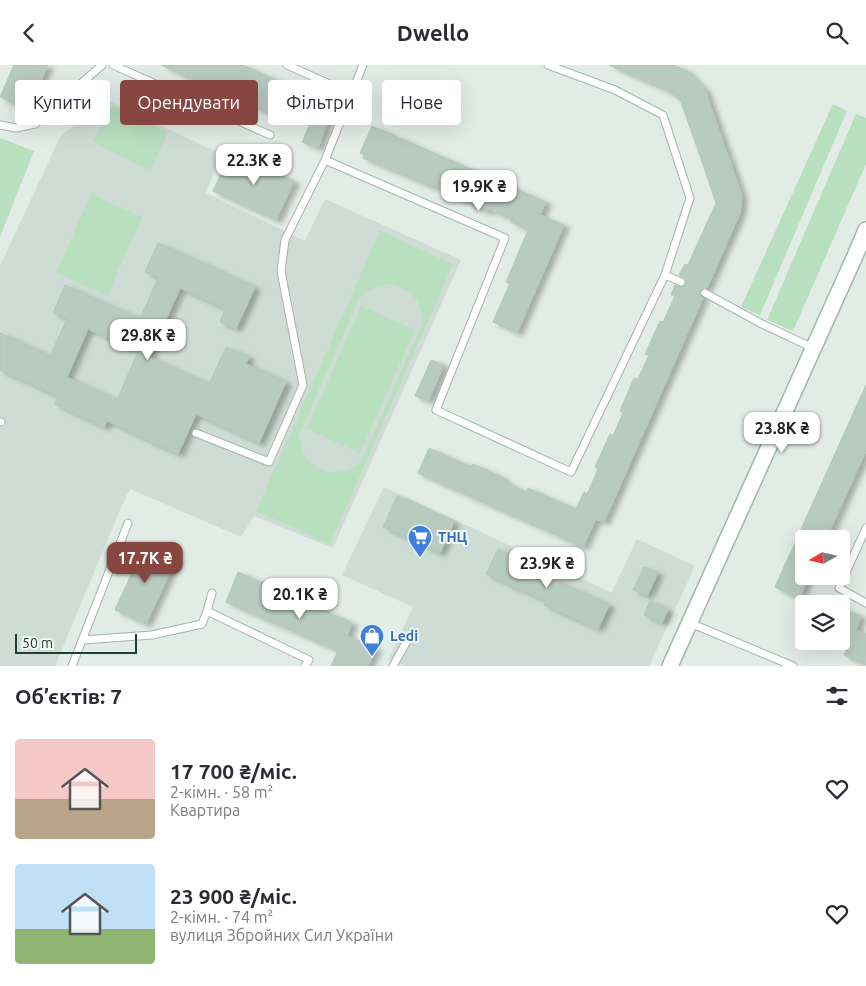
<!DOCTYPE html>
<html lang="uk">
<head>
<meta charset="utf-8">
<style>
  :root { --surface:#fff; --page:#f7f7f7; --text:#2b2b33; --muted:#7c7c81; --accent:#884640 }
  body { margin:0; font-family:Ubuntu,sans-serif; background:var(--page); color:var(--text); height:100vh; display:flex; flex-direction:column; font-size:19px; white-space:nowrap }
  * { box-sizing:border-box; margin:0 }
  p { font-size:16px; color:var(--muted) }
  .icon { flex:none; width:28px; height:28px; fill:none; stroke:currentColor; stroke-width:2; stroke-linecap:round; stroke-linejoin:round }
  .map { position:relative; height:601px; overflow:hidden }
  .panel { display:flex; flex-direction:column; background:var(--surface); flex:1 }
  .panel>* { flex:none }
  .top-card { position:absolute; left:15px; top:15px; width:500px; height:45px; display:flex; gap:10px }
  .needle { width:32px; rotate:261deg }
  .buttons { position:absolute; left:795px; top:465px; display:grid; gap:10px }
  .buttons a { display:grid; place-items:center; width:55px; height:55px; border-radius:5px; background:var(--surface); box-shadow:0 5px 20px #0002; font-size:25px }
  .scale { position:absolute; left:15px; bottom:12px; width:122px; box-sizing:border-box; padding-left:5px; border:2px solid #203e33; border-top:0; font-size:14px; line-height:18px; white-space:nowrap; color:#203e33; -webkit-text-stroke:4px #f1f9f4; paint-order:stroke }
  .price { position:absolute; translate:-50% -42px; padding:0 11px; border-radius:10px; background:#fff; color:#222; font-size:16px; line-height:32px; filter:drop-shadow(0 1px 2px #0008) }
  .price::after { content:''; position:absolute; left:50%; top:30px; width:15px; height:11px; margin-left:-8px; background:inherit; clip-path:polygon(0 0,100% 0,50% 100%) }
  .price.active { background:var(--accent); color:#fff }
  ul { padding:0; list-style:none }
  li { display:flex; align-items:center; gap:15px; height:125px; padding:0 15px }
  li span { display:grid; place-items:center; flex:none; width:140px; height:100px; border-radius:5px; color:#555 }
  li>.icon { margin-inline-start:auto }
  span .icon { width:60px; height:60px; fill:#fffc; stroke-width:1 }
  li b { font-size:21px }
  h2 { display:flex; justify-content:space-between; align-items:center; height:60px; padding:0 15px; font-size:21px }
  .tag { padding:0 18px; border-radius:5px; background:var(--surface); box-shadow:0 5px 20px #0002; font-size:18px; line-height:45px }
  .tag.active { background:var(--accent); color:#fff }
  header { display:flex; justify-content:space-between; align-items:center; height:65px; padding:0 15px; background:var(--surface); font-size:22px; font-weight:700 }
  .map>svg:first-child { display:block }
  .built { fill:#cfdcd5 }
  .green { fill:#b8dfbe; fill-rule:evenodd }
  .building { fill:#b9cac1; stroke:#b3c6bc; fill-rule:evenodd; filter:url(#shadow) }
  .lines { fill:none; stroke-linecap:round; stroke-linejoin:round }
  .lane-casing { stroke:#a3b4ad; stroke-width:9 }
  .secondary-casing { stroke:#9eb9ad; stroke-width:18 }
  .lane { stroke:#fff; stroke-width:7 }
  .secondary { stroke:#fff; stroke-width:15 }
  .labels { text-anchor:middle; stroke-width:4; stroke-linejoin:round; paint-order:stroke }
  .shop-label { font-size:14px; font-weight:bold; fill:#366cbe; stroke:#f1f9f4; text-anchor:start }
</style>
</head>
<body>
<header><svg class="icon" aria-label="back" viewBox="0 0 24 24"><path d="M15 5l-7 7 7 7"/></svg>Dwello<svg class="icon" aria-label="search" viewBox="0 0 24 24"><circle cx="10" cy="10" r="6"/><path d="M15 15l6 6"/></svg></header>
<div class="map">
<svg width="866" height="601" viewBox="0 0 866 601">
  <defs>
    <filter id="shadow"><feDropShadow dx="5.5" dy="3" stdDeviation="2.5" flood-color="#0004"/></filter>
  </defs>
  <rect width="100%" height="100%" fill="#e1ece6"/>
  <path class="built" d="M109,36L221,89L206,128L305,176L325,134L461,195L333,483L254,451L241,472L130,424L123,438L55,601H0V201L61,70Z
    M384,422L608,526L612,527L637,474L695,501L649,601H404L389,594L413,542L342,510Z"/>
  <path class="green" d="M833,39L847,46L760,250L741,242Z
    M112,41L168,68L150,105L93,77Z
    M856,49L866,53V99L793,266L767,255Z
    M0,73L34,86L0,172Z
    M91,129L142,152L107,231L56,208Z
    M380,166L453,199L330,479L256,446ZM391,219C413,225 422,236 422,259L361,397C332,418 303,405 299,370L360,232C370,223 378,220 391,219Z
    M361,241L415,265L360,388L307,364Z"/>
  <path class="building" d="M14,0H48L29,46L0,32Z
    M161,0H243L301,26L303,20L336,32L318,83L302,77L312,54L272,39L268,48Z
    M609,0H673L687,6L705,25L742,131L740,148L707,223H703L700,226V230L703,233L604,457L596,454L583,482L418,408L429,383L471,402L473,399L504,413L503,416L526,427L528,423L576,444L584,427L587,429L593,416L598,404L595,402L610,369L613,371L623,348L620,346L634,313L638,314L643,303L649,290L645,289L660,256L663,257L675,231L671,230L675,220L681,222L686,220V214L679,210L685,199L688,200L716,138L705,105L681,37L672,28Z
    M372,61L546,137L540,150L564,160L517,268L493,257L510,218L506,217L528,165L511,157L512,154L500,149L489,144L487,147L457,133L458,131L433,120L432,122L363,93L364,90L360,88Z
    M231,87L294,116L276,155L213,126Z
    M158,178L255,222L236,264L220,257L225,244L180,223L149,292L209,319L226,282L249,292L246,299L286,317L259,378L196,349L178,389L107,356L104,362L55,339L58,331L0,305V268L50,291L67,254L53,248L65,220L140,254L158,213L145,207ZM88,264L138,287L117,335L67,312Z
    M431,295L444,300L428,336L415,331Z
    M866,320V386L826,474H804V511H809L799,534L775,522Z
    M397,431L454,457L440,488L383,462Z
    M145,479L176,494L146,559L115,545Z
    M498,484L543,505L541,509L609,540L598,564L544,540L546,536L486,509Z
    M644,502L658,508L647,531L633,525Z
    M238,507L352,558L347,571L376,583L368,601H331L338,586L226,537Z
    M650,536L668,545L662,558L644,550Z
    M841,543L861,551L856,565L866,569V600L844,590L849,578L841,575Z"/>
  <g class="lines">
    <defs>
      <path id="lane" d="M113,0L270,70
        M287,0L352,29
        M0,60L16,63L35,59L102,0
        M325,95L505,173L436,345L571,407L665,210L690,133L663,50L615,25L548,0
        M665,210L681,217
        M705,228L762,259L813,283
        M0,357H1
        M196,368L269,397L303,320L281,206L285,175L325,95L363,0
        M866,463L839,523L866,538
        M207,546L309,595L305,601
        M690,558L793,601
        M83,575L152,570L202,559L207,546L212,528
        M72,601L128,458
        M393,601L411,569"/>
      <path id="secondary" d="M670,601L855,191L866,165"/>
    </defs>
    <use href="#lane" class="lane-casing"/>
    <use href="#secondary" class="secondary-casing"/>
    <use href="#lane" class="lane"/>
    <use href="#secondary" class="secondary"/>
  </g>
  <defs>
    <symbol id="supermarket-pin" viewBox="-11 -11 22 30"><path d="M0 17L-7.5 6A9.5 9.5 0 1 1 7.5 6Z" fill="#3f7fe0" stroke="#f1f9f4"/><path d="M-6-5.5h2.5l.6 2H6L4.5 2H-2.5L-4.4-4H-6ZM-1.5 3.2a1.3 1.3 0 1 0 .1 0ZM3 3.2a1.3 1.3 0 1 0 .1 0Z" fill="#fff"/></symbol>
    <symbol id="shop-pin" viewBox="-11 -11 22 30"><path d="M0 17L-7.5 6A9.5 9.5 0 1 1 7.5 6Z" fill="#3f7fe0" stroke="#f1f9f4"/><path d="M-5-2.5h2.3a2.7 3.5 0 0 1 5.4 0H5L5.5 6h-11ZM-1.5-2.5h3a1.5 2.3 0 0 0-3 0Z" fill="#fff"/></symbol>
  </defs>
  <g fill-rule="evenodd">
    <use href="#supermarket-pin" x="406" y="458" width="28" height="38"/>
    <use href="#shop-pin" x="358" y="557" width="28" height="38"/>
  </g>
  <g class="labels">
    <g class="shop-label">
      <text x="438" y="477">ТНЦ</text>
      <text x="390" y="576">Ledi</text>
    </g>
  </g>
</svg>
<div class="buttons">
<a><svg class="needle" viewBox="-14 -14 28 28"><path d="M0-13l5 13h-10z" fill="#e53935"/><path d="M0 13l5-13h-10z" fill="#7c7c81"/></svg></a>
<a><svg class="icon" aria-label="layers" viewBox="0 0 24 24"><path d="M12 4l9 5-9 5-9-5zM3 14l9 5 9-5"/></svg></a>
</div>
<div class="scale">50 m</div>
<b class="price" style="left:254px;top:121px">22.3K ₴</b>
<b class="price" style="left:479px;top:147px">19.9K ₴</b>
<b class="price" style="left:148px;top:296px">29.8K ₴</b>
<b class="price" style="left:782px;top:389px">23.8K ₴</b>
<b class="price active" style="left:145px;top:519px">17.7K ₴</b>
<b class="price" style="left:547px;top:524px">23.9K ₴</b>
<b class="price" style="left:300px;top:555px">20.1K ₴</b>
<div class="top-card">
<a class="tag">Купити</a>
<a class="tag active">Орендувати</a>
<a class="tag">Фільтри</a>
<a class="tag">Нове</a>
</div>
</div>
<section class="panel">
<h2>Об’єктів: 7<svg class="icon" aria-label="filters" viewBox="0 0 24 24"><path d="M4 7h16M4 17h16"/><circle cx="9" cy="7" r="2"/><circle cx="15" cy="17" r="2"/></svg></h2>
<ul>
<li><span style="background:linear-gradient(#f6c9c9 60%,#b9a48a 0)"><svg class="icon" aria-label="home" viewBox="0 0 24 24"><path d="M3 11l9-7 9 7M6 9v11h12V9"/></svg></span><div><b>17 700 ₴/міс.</b><p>2-кімн. · 58 m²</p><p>Квартира</p></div><svg class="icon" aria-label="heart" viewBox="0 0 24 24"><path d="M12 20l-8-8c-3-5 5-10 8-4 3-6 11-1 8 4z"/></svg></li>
<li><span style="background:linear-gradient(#bfe0f5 65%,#8fb573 0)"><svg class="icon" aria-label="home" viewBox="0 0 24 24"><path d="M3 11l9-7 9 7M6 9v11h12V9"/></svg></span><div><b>23 900 ₴/міс.</b><p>2-кімн. · 74 m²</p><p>вулиця Збройних Сил України</p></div><svg class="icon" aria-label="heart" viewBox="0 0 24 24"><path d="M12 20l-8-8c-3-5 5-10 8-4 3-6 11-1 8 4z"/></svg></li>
</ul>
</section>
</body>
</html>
